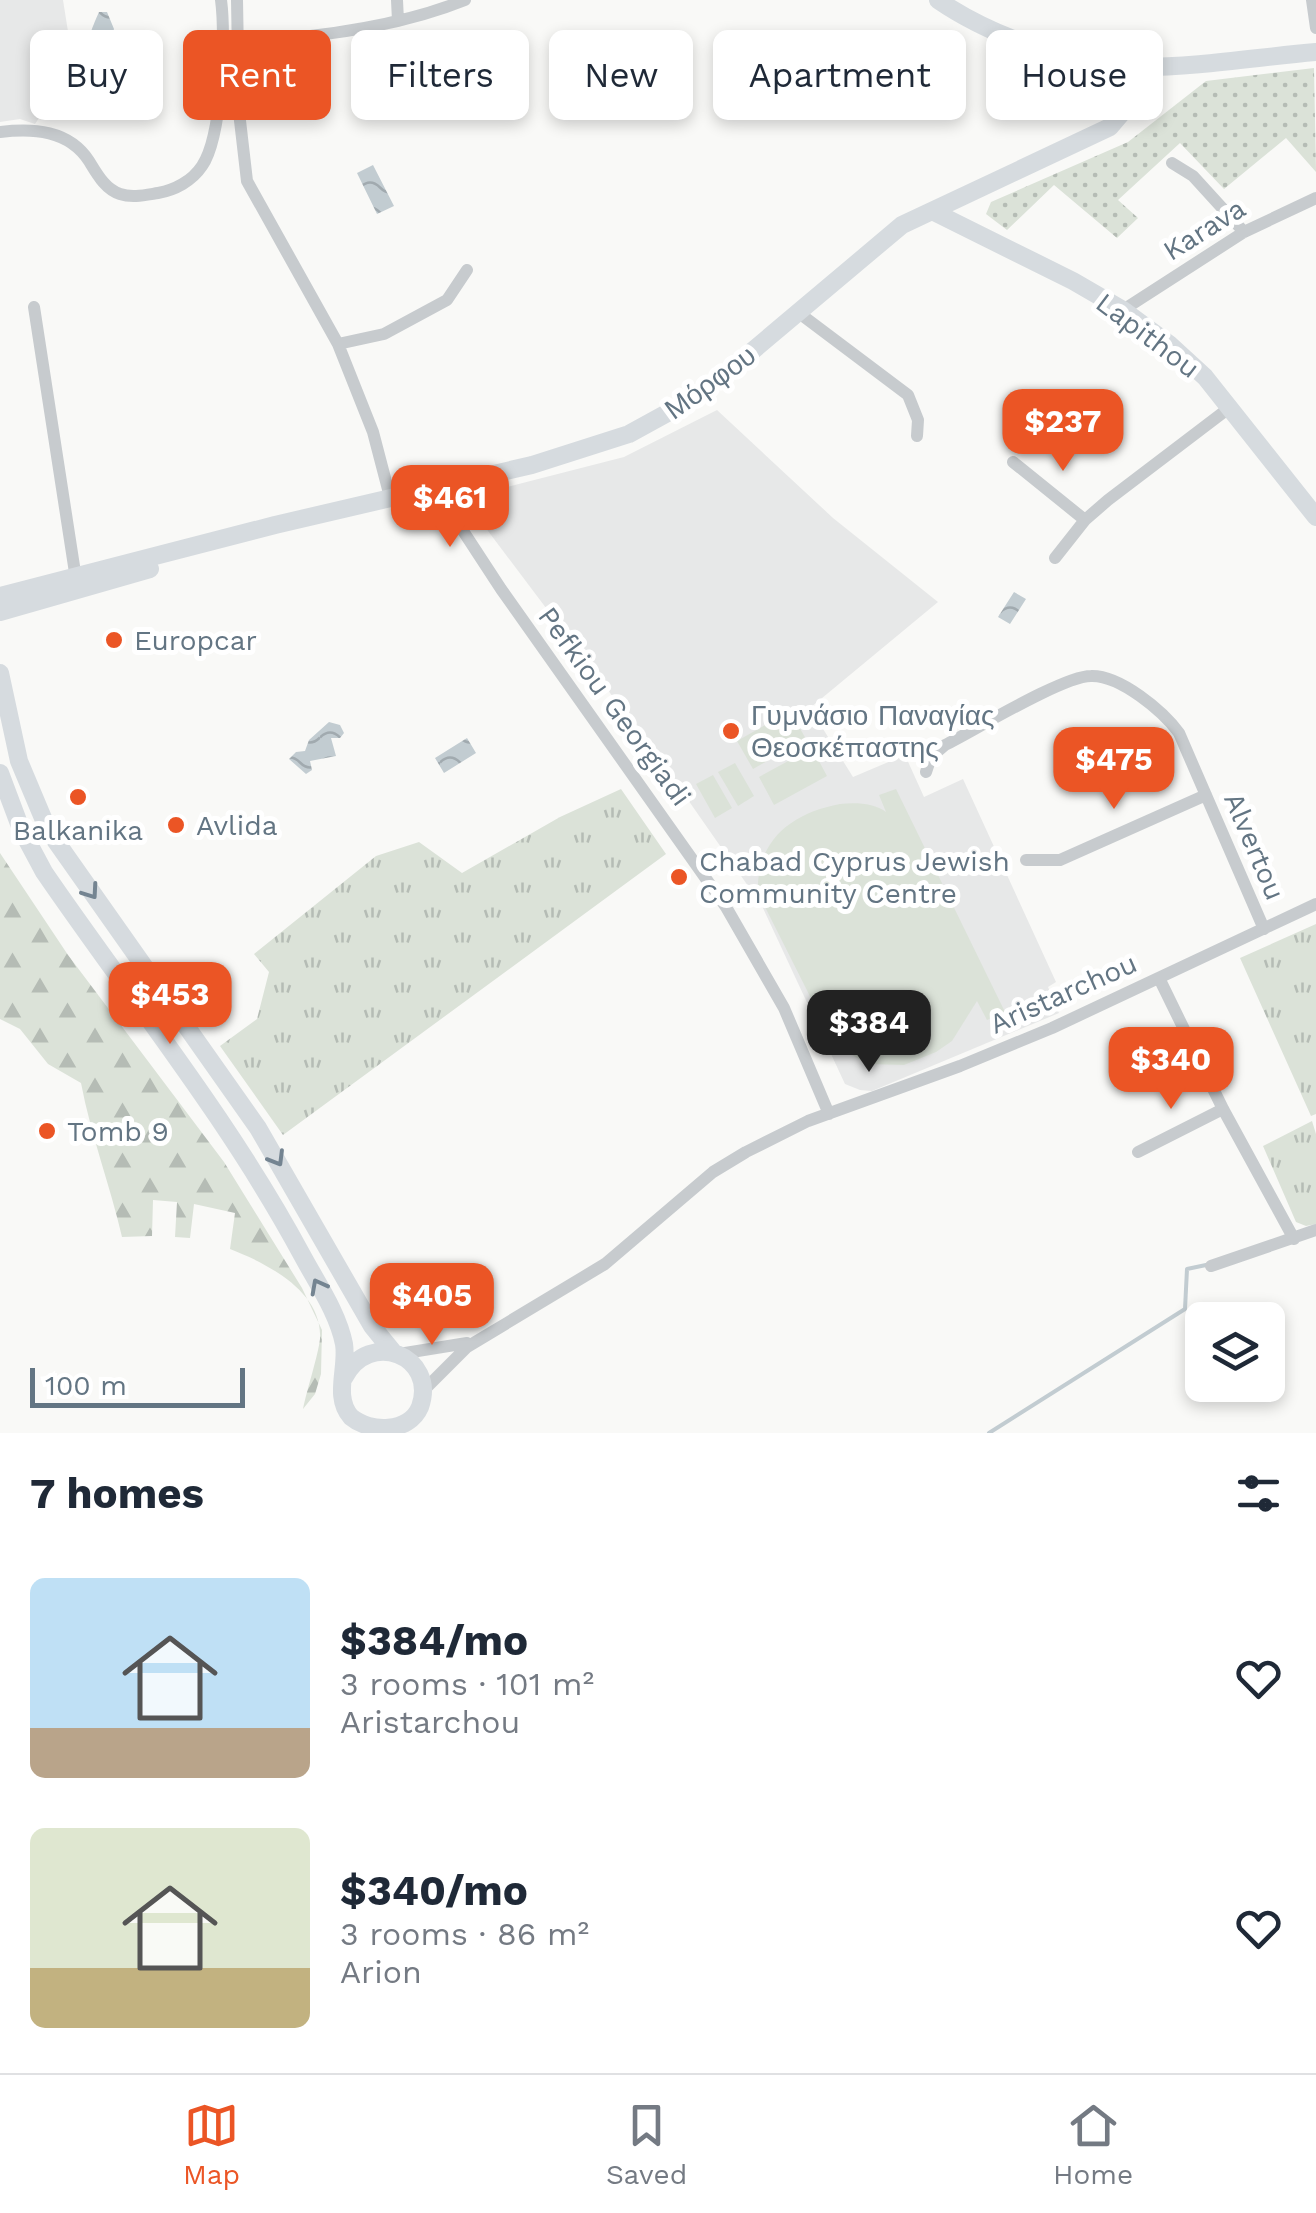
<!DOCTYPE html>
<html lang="en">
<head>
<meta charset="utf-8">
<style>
  :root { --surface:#fff; --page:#f2f2f3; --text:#1f2937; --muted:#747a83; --line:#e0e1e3; --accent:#eb5525 }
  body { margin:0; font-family:"Work Sans",sans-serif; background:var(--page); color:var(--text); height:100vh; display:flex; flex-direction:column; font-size:38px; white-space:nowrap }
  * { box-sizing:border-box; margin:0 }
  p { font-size:32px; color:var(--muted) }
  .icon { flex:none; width:55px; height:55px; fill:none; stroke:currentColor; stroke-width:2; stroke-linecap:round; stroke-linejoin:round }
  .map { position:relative; height:1433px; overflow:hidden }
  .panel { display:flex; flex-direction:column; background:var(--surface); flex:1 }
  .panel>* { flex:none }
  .hud { position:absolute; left:30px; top:30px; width:1258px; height:90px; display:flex; gap:20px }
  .tools { position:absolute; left:1185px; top:1302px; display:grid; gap:20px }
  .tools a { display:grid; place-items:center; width:100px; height:100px; border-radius:15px; background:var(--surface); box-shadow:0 5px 15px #0003; font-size:50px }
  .scale { position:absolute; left:30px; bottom:25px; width:215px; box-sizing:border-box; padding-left:10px; border:5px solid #637583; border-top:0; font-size:28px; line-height:35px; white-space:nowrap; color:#637583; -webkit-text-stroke:8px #fff; paint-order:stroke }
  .price { position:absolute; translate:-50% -85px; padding:0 22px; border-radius:20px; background:var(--accent); color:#fff; font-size:32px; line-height:65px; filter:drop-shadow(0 2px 5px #0008) }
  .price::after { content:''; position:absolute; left:50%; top:60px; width:30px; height:22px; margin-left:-15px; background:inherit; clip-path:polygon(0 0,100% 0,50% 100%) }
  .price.active { background:#222; color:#fff }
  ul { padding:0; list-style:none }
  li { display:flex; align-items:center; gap:30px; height:250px; padding:0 30px }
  li span { display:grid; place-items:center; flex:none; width:280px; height:200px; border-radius:15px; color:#555 }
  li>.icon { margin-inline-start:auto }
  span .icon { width:120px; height:120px; fill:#fffc; stroke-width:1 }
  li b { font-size:42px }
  h2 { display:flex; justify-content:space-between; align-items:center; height:120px; padding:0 30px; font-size:42px }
  .chip { padding:0 35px; border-radius:15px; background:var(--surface); box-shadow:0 5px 15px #0003; font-size:35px; line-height:90px }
  .chip.active { background:var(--accent); color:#fff }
  .dock { display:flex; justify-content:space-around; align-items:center; height:140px; border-top:2px solid var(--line); background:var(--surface); font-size:28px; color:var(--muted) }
  .dock a { display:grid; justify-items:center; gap:5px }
  .dock .active { color:var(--accent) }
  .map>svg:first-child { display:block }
  .built { fill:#e7e8e8 }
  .grass { fill:url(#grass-tufts) }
  .forest { fill:url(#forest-firs) }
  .park { fill:url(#park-dots) }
  .pitch { fill:#dbe2d8 }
  .water { fill:url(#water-waves) }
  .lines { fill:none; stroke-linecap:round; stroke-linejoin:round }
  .stream { stroke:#c2ccd1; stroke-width:4 }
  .street { stroke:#c7cbce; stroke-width:12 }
  .secondary { stroke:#d6dbdf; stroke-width:18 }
  .oneway { stroke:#748491 }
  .poi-dot { fill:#eb5525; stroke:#fff; stroke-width:4 }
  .labels { text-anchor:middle; stroke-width:10; stroke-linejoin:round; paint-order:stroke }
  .street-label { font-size:28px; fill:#637583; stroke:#fff }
  .poi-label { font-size:28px; fill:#637583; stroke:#fff; text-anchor:start }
</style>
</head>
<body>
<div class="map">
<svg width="1316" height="1433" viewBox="0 0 1316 1433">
  <defs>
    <pattern id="grass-tufts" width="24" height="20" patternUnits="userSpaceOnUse" patternTransform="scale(2.5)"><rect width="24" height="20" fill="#dbe2d8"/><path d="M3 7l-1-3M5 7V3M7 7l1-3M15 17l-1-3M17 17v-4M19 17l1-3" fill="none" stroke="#b5bcb5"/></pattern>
    <pattern id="forest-firs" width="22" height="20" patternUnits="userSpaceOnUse" patternTransform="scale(2.5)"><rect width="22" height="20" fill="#dbe2d8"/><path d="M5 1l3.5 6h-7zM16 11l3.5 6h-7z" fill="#b5bcb5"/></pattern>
    <pattern id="park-dots" width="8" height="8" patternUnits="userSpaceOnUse" patternTransform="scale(2.5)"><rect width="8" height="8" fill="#dbe2d8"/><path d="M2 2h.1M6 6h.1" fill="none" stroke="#b5bcb5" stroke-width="1.8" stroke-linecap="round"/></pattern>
    <pattern id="water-waves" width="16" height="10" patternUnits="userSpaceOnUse" patternTransform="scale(2.5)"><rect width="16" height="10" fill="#c2ccd1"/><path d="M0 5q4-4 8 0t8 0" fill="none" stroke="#a1aaaf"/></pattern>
  </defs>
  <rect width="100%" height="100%" fill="#f9f9f7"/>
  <path class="built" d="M0,0H63L76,82L72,89L64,92L66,113L39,118L35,124L20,119L0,122Z
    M717,410L833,518L938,602L810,708L853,777L905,755L924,797L963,779L1056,982L1048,987L1059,1013L872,1091L860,1090L845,1084L762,906L656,754L488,531L480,515L482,501L495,490L624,457Z"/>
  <path class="grass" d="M621,789L666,854L283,1135L220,1046L257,1019L269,972L254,954L376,856L419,842L462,873L560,817Z
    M1316,924V1114L1311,1116L1240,958Z
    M1312,1121L1316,1134V1224L1306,1226L1296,1222L1263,1146Z"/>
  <path class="forest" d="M0,853L68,955L224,1162L302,1288L322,1330L321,1374L315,1394L303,1409C307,1389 318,1356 320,1339C323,1291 266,1263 230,1249L235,1213L194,1204L190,1238L175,1237L177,1202L153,1200L152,1236L122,1237C110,1185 91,1136 81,1083L48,1064L20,1029L0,1019Z"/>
  <path class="park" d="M1314,68L1316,172L1286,138L1224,189L1180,143L1118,200L1138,218L1117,238L1054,185L1007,230L986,214L991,202L1128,142L1206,81Z"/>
  <path class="pitch" d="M790,711L806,739L753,769L737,741Z
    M812,748L827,776L774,805L759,777Z
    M735,763L754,796L738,806L718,772Z
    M713,775L732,808L715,818L696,784Z
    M896,789L1005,1012L987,1020L977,1001L952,1041L936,1052L904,1065L867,1064L834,1044L758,893C756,840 792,813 840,804C855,802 875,803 886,812L879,795Z"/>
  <path class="water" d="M99,12H107L114,29L109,43L113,59L106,69L95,63C92,30 85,44 99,12Z
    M373,165L394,206L377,214L357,173Z
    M1014,592L1026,599L1010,624L998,617Z
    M329,722L340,725L344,733L340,738H331L336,756L310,761L312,770L306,774L289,759L296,752L305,751L309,740Z
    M467,738L476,753L444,773L435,758Z"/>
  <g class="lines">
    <path class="stream" d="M989,1433L1185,1309L1187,1269L1206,1265"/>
    <path class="street" d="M237,0L239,112L247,181L338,344L373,432L390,497
      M397,0L398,21
      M1312,0L1316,28
      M239,42C313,38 396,28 465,0
      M0,132C33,128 69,130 89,161C97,174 105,189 120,194C132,198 145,195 158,193C175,190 192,181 202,166C222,137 226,36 221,0
      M1172,163L1193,176L1244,232
      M34,307L76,579
      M1123,310L1244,232L1316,198
      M799,313L908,395L918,420L917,436
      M338,344L384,334L447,300L467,270
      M1013,462L1085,520
      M440,489L450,511L501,589L726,907L784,1008L829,1114
      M1055,558L1085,520L1108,500L1229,408
      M926,772L931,757L945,745C975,730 1063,676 1091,676C1120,675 1163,711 1179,733L1264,929
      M1026,860H1060L1206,795
      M1159,978L1223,1109L1294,1239
      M1138,1152L1223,1109
      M1211,1266L1316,1230
      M399,1354L467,1343
      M423,1391L467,1347L605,1264L713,1172L746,1152L808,1121L960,1066L1052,1028L1316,904"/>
    <path class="secondary" d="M938,0C989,35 1077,68 1140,67C1198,67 1258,57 1316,52
      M932,211L1073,281L1123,310L1169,344L1205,377L1316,517
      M0,596L275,525L532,465L629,434L700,395L902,225L1110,127L1127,107L1137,68
      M0,612L150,569
      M0,673L19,761L48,830L258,1128L372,1326L394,1353
      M0,773L21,829L44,872C131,999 229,1119 302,1255C317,1283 338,1313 344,1344C348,1368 333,1397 351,1417C370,1433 409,1433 420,1407C438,1356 369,1328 344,1378"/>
  </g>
  <defs><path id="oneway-chevron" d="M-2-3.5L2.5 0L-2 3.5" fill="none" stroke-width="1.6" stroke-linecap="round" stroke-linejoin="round" transform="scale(2.5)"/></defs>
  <g class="oneway">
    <use href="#oneway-chevron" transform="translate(91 892) rotate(55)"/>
    <use href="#oneway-chevron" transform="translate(277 1159) rotate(59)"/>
    <use href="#oneway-chevron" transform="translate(318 1286) rotate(-118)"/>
  </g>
  <g class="poi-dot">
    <circle cx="114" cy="640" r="10"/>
    <circle cx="731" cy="731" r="10"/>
    <circle cx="78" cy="797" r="10"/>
    <circle cx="176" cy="825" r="10"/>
    <circle cx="679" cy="877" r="10"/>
    <circle cx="47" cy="1131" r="10"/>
  </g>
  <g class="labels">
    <g class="street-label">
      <text transform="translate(1204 229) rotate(-32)" y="10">Karava</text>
      <text transform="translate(1148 335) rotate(37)" y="10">Lapithou</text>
      <text transform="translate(710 382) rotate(-36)" y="10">Μόρφου</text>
      <text transform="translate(615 706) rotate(54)" y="10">Pefkiou Georgiadi</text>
      <text transform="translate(1255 846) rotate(67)" y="10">Alvertou</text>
      <text transform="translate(1063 993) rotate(-24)" y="10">Aristarchou</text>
    </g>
    <g class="poi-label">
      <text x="134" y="650">Europcar</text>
      <text x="751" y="725">Γυμνάσιο Παναγίας<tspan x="751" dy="32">Θεοσκέπαστης</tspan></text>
      <text x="196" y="835">Avlida</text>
      <text x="78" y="840" text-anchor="middle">Balkanika</text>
      <text x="699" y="871">Chabad Cyprus Jewish<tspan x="699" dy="32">Community Centre</tspan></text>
      <text x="67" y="1141">Tomb 9</text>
    </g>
  </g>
</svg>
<div class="tools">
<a><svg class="icon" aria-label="layers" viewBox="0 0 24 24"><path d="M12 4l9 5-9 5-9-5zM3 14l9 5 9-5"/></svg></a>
</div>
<div class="scale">100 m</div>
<b class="price" style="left:1063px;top:474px">$237</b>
<b class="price" style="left:450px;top:550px">$461</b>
<b class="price" style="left:1114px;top:812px">$475</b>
<b class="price" style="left:170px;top:1047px">$453</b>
<b class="price active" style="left:869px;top:1075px">$384</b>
<b class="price" style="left:1171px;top:1112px">$340</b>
<b class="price" style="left:432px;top:1348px">$405</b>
<div class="hud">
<a class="chip">Buy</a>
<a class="chip active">Rent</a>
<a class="chip">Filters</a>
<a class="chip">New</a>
<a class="chip">Apartment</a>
<a class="chip">House</a>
</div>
</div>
<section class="panel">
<h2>7 homes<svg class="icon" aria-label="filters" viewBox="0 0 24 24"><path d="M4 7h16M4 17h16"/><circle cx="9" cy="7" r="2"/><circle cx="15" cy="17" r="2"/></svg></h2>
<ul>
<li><span style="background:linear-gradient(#bfe0f5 75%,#b9a48a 0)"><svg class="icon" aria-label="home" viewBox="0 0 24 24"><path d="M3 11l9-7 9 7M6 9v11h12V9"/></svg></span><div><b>$384/mo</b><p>3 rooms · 101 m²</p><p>Aristarchou</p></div><svg class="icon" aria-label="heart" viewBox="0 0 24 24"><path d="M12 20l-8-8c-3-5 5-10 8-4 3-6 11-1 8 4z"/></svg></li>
<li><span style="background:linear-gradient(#dfe7d0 70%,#c2b280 0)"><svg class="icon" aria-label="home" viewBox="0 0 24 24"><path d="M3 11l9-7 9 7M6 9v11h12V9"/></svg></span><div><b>$340/mo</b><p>3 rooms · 86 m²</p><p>Arion</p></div><svg class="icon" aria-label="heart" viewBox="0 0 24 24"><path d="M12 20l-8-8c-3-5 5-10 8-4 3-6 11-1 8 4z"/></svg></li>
</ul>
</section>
<nav class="dock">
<a class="active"><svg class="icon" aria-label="map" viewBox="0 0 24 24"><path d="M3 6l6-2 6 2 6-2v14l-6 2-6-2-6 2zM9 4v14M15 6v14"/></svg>Map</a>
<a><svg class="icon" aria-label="saved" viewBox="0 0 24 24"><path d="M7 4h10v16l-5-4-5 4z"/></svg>Saved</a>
<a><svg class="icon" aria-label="home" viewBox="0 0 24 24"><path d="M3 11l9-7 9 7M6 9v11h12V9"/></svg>Home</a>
</nav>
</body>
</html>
